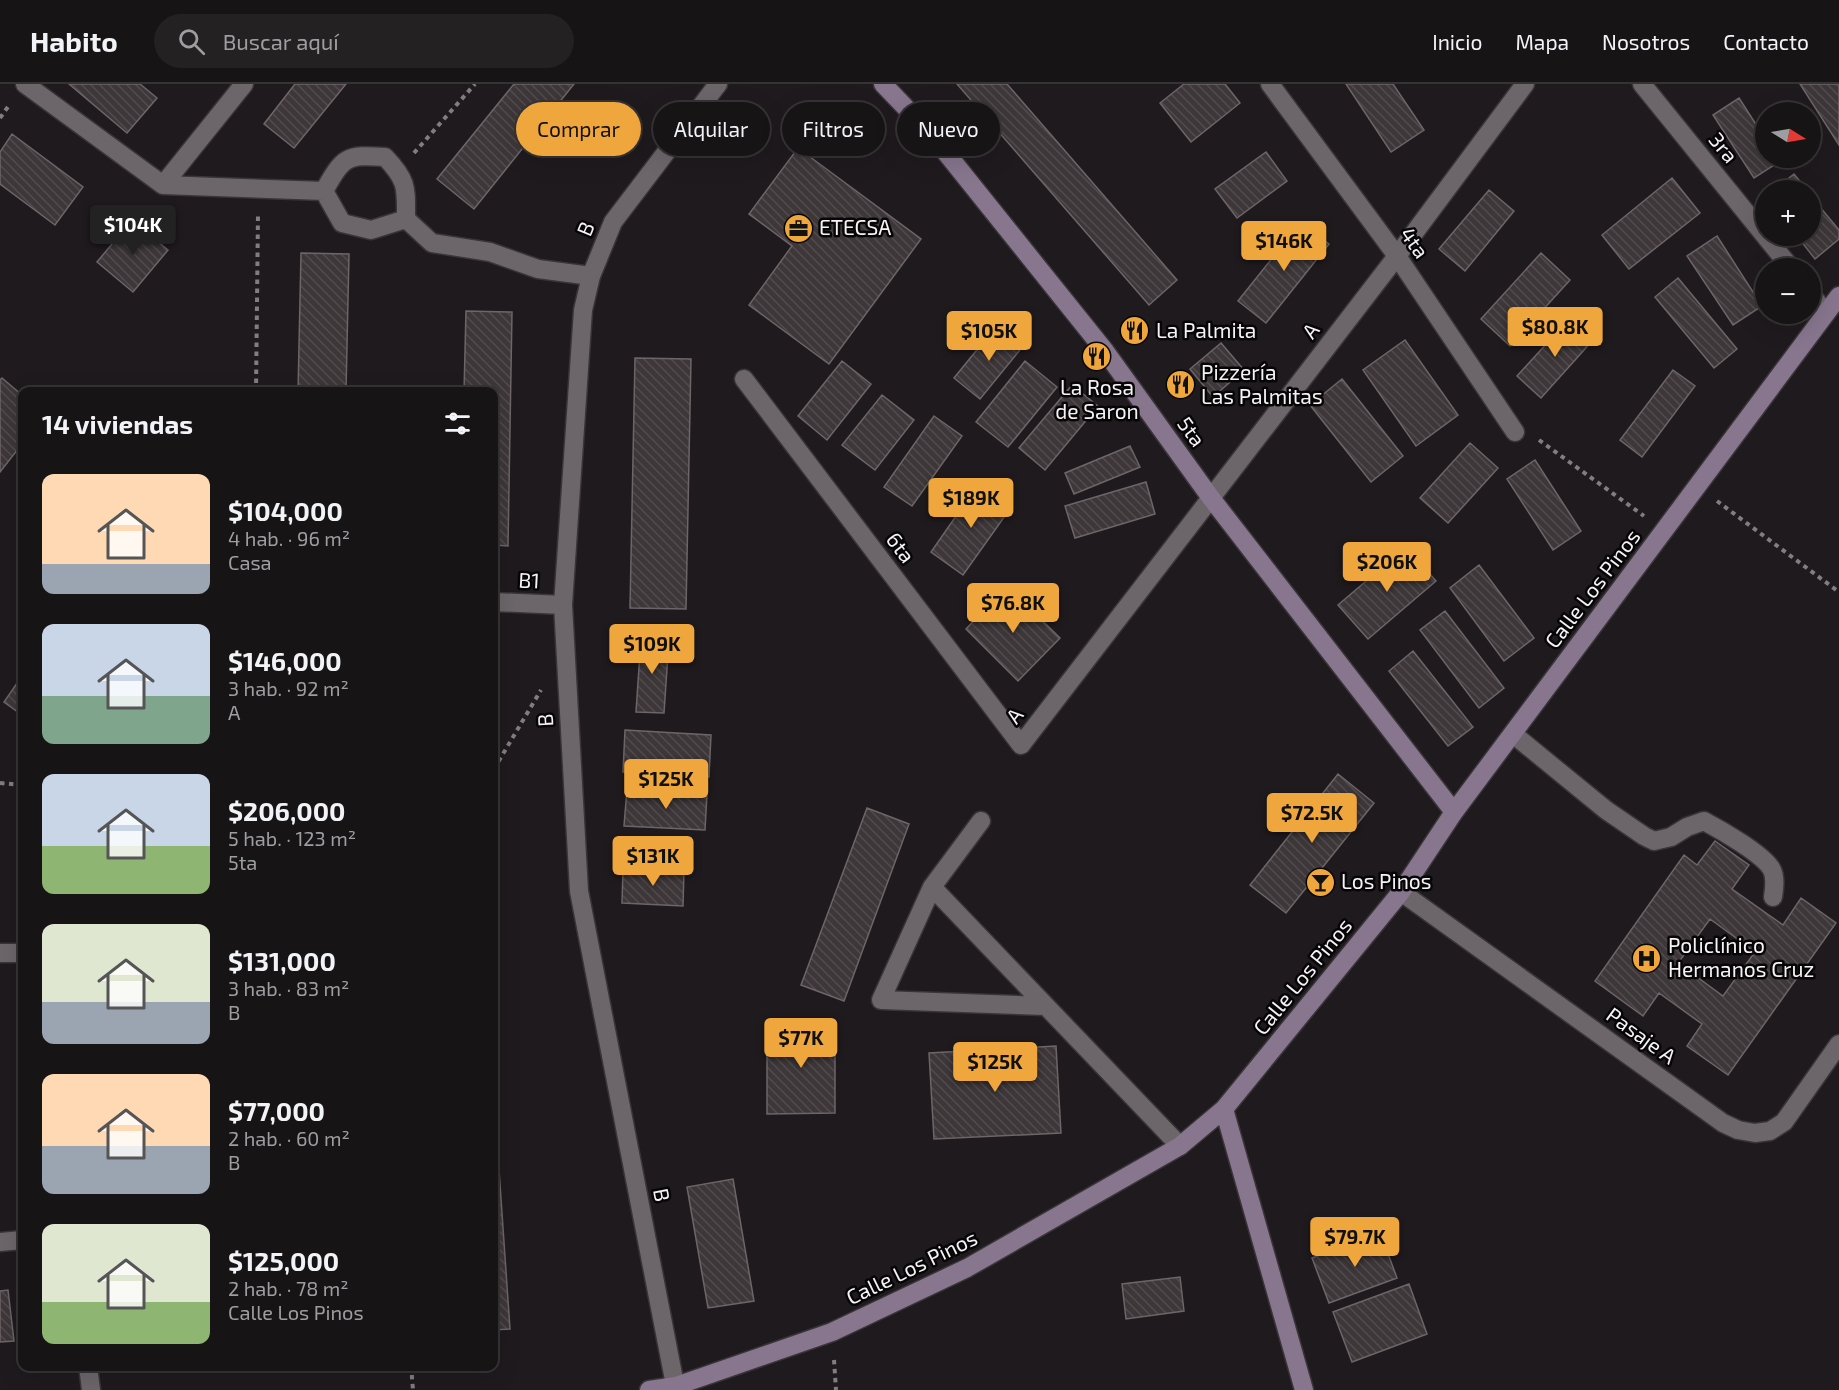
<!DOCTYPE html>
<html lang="es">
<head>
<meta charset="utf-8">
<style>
  :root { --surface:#171416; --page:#242123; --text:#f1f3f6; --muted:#9e9ea1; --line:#363335; --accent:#efa73d }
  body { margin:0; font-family:"Exo 2",sans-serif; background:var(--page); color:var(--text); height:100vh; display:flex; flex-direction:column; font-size:22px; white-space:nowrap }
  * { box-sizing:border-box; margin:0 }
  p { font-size:20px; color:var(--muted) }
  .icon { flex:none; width:33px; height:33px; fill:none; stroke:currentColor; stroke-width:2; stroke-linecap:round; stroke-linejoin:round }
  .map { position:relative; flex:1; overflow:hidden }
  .details { position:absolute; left:18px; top:303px; width:480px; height:984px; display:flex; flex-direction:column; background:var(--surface); border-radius:12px; box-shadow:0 6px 24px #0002,0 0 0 2px var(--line) }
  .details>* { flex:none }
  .hud { position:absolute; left:516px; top:18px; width:570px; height:54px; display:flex; gap:12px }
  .needle { width:39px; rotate:101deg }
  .fabs { position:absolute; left:1755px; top:18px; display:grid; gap:12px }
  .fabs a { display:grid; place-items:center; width:66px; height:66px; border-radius:50%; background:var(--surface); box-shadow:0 6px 24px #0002,0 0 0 2px var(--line); font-size:30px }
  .price { position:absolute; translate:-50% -51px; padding:0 14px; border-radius:6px; background:var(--accent); color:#111; font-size:20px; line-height:39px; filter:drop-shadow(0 2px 3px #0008) }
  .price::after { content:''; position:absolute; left:50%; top:36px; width:18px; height:14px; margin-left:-9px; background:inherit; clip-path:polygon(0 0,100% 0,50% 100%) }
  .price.on { background:#222; color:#fff }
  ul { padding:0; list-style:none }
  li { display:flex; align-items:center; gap:18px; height:150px; padding:0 24px }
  li span { display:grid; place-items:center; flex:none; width:168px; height:120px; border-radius:12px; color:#555 }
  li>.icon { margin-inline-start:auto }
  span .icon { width:72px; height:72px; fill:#fffc; stroke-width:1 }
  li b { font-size:26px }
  h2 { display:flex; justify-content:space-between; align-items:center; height:72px; padding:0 24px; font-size:26px }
  .chip { padding:0 21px; border-radius:27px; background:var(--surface); box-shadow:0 6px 24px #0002,0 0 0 2px var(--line); font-size:21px; line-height:54px }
  .chip.on { background:var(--accent); color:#111 }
  header { display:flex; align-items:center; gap:36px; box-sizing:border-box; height:84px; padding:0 30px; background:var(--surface); border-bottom:2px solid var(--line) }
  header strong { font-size:28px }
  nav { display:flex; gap:33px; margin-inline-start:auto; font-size:21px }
  .search { width:420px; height:54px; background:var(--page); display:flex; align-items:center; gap:15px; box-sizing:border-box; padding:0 21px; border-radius:33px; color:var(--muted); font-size:22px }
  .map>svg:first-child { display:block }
  .building { fill:url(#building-back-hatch); stroke:#6d6568; stroke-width:1.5; fill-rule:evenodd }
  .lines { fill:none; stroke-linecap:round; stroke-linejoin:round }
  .lane-casing { stroke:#383437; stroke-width:21 }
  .street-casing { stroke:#383437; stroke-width:21 }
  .secondary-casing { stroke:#383437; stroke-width:21 }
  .path { stroke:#827d81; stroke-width:4; stroke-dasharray:4.5 4.5; stroke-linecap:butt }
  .lane { stroke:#6c666b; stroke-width:18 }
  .street { stroke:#6c666b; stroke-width:18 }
  .secondary { stroke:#87768e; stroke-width:18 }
  .labels { text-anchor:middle; stroke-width:5; stroke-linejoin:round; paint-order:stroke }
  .street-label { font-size:21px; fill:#f6f2f5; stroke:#070607 }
  .poi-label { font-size:21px; fill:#f6f2f5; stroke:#070607; text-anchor:start }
</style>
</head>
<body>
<header>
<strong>Habito</strong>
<div class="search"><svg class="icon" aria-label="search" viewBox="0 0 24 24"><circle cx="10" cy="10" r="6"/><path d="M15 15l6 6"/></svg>Buscar aquí</div>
<nav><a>Inicio</a><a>Mapa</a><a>Nosotros</a><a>Contacto</a></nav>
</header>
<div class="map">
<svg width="1839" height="1306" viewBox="0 0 1839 1306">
  <defs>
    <pattern id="building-back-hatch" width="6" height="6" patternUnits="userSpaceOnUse" patternTransform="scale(1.5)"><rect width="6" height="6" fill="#3e373a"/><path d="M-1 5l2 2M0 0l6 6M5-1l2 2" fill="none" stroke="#514b4d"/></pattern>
  </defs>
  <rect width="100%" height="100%" fill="#1f1a1e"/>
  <path class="building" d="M69,0H140L157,14L127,49Z
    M295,0H346L294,64L264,40Z
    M514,0H574L474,125L437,95Z
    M957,0H1007L1177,196L1149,221Z
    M1184,0H1225L1240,19L1191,58L1160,19Z
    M1346,0H1393L1424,46L1391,68Z
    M1800,0H1839V61Z
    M1739,14L1766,56V74H1777L1779,78L1754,94L1713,31Z
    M12,50L83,103L55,141L0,100V68Z
    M798,64L921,155L829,280L749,221L792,162L749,130Z
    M1266,68L1287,97L1237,134L1215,105Z
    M1794,90L1807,106H1774Z
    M1672,94L1700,129L1629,185L1602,151Z
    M1489,106L1514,127L1465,187L1439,165Z
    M1810,111L1839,146V155L1815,175L1797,152H1810Z
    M132,136L168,166L133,208L97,178Z
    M1301,138L1329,160L1266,239L1238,217Z
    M1717,152L1762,222L1733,241L1687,172Z
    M301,169L349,170L346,308H298Z
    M1541,169L1570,196L1510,262L1481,235Z
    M1678,194L1737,265L1714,284L1655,213Z
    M466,227L512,228L508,462L494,461V308H464Z
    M1569,235L1593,256L1541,314L1517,292Z
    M998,240L1024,261L980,315L954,294Z
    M1405,256L1458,331L1416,362L1363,286Z
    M1221,259L1244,286L1213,313L1190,285Z
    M635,274L691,275L686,525L630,524Z
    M842,277L871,300L827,356L798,332Z
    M1025,277L1057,303L1008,363L976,338Z
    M1673,286L1695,302L1642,373L1620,356Z
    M2,294L22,311V360L0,388V296Z
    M1342,295L1403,372L1371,398L1310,321Z
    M1072,301L1098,322L1045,386L1019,364Z
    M882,311L914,336L875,386L842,361Z
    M934,332L962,352L912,422L884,403Z
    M1470,359L1498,384L1448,439L1420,414Z
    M1130,362L1140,383L1074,410L1065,389Z
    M1535,376L1581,447L1553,466L1507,395Z
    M1146,398L1155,430L1075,454L1065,422Z
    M979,399L1012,422L963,491L931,468Z
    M1406,463L1436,497L1368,555L1338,521Z
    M1479,481L1534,554L1504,577L1450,504Z
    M1007,502L1060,554L1018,597L966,545Z
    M1445,527L1504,604L1479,624L1420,546Z
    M641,554L669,555L664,629L636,628Z
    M1413,567L1473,643L1448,662L1389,587Z
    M22,592V631L4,618Z
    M625,646L711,651L709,693L623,688Z
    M1338,690L1374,719L1286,829L1250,801Z
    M627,705L707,710L705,746L624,742Z
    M867,724L909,740L844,917L801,901Z
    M1715,757L1749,781L1732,805L1783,841L1801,814L1836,839L1728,991L1687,962L1702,940L1659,909L1643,932L1595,897L1684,771L1697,781ZM1710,835L1755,868L1723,912L1678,879Z
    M623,785L684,787L683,822L622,819Z
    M767,940H835V1029L767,1030Z
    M1056,962L1061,1049L934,1055L929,969Z
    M494,1013L510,1245L494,1246Z
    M733,1095L754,1217L708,1224L687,1103Z
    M1380,1148L1397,1194L1329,1219L1312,1174Z
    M1180,1193L1184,1227L1126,1235L1122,1200Z
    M1409,1200L1427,1250L1352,1278L1333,1228Z
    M8,1206L14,1257L0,1258V1207Z"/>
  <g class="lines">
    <defs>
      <path id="lane" d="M1513,650L1606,726L1644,752L1654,757L1671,753L1687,743L1704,737C1719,745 1765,771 1772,786C1776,794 1774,805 1773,813
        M932,803L981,737
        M0,869H22
        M1045,922L881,916L932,803L1180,1062
        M0,1158L22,1156"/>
      <path id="street" d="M25,0L163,101L324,107L342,139L371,146L406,135L432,159L490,168L538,185L591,192
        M1270,0L1397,172L1515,348
        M1642,0L1791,184
        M163,101L244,0
        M324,107C343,73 346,70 385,73C408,97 406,104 406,135
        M1810,209L1826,229
        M744,295L1021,661L1397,172L1525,0
        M494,518L563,521
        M1401,808L1723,1039L1738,1046L1755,1049L1770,1047L1784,1038L1839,960
        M88,1282L91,1306
        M676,1306L579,807L563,521L583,226L591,192L613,138L718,0"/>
      <path id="secondary" d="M883,0L931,50L1105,267L1211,414L1454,728
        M1224,1025L1304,1306
        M649,1306L676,1302L832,1248L967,1184L1180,1062L1224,1025L1401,808L1454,728L1839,212"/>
    </defs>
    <use href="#lane" class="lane-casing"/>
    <use href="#street" class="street-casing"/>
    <use href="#secondary" class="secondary-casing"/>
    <path class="path" d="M0,34L10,20
      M414,69L475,0
      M256,308L258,129
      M1539,356L1644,432
      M1717,417L1839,508
      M494,685L541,606
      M0,699L22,701
      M834,1276L836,1306
      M411,1282L413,1306"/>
    <use href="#lane" class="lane"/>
    <use href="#street" class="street"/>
    <use href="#secondary" class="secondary"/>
  </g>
  <defs>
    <symbol id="office-disc" viewBox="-11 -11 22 22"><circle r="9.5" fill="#efa73d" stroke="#070607"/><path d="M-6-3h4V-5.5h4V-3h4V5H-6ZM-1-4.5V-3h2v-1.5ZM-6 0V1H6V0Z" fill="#111"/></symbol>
    <symbol id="restaurant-disc" viewBox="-11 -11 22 22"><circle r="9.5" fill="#efa73d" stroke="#070607"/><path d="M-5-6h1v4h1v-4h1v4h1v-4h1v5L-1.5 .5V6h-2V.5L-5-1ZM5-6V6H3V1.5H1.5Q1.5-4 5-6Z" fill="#111"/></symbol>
    <symbol id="bar-disc" viewBox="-11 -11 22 22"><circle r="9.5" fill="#efa73d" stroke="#070607"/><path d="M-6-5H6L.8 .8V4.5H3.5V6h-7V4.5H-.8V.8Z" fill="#111"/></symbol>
    <symbol id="hospital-disc" viewBox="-11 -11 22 22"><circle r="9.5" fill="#efa73d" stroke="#070607"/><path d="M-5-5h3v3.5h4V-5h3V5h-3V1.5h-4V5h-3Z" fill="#111"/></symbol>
  </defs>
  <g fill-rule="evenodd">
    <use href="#office-disc" x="782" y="128" width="33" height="33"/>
    <use href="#restaurant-disc" x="1118" y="230" width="33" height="33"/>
    <use href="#restaurant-disc" x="1080" y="256" width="33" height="33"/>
    <use href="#restaurant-disc" x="1164" y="284" width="33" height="33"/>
    <use href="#bar-disc" x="1304" y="782" width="33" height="33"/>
    <use href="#hospital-disc" x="1630" y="858" width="33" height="33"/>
  </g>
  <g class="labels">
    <g class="street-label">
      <text transform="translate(1723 64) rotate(51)" y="7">3ra</text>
      <text transform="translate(586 145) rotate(-67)" y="7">B</text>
      <text transform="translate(1414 159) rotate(55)" y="7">4ta</text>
      <text transform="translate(1311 247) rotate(-52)" y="7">A</text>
      <text transform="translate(1191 348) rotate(54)" y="7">5ta</text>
      <text transform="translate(900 464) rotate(53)" y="7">6ta</text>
      <text transform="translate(529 497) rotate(3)" y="7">B1</text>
      <text transform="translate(1593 505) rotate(-53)" y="7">Calle Los Pinos</text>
      <text transform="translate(1015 632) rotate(-52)" y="7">A</text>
      <text transform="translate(546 636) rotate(-93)" y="7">B</text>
      <text transform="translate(1303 893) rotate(-51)" y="7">Calle Los Pinos</text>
      <text transform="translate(1641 952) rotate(36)" y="7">Pasaje A</text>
      <text transform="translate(661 1111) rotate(79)" y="7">B</text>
      <text transform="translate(912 1184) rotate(-26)" y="7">Calle Los Pinos</text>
    </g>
    <g class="poi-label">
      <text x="819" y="151">ETECSA</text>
      <text x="1156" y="254">La Palmita</text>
      <text x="1201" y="296">Pizzería<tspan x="1201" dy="24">Las Palmitas</tspan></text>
      <text x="1097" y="311" text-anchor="middle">La Rosa<tspan x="1097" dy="24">de Saron</tspan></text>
      <text x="1341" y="805">Los Pinos</text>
      <text x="1668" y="869">Policlínico<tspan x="1668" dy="24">Hermanos Cruz</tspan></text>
    </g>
  </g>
</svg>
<div class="fabs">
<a><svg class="needle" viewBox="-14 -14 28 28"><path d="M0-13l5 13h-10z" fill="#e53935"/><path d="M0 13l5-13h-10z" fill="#9e9ea1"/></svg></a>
<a>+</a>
<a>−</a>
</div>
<b class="price on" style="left:133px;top:172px">$104K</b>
<b class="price" style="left:1284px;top:188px">$146K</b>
<b class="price" style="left:1555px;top:274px">$80.8K</b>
<b class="price" style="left:989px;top:278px">$105K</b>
<b class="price" style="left:971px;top:445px">$189K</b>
<b class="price" style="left:1387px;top:509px">$206K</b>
<b class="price" style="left:1013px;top:550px">$76.8K</b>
<b class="price" style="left:652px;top:591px">$109K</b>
<b class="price" style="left:666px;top:726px">$125K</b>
<b class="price" style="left:1312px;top:760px">$72.5K</b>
<b class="price" style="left:653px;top:803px">$131K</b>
<b class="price" style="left:801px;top:985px">$77K</b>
<b class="price" style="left:995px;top:1009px">$125K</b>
<b class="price" style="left:1355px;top:1184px">$79.7K</b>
<div class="hud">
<a class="chip on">Comprar</a>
<a class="chip">Alquilar</a>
<a class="chip">Filtros</a>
<a class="chip">Nuevo</a>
</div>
<section class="details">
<h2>14 viviendas<svg class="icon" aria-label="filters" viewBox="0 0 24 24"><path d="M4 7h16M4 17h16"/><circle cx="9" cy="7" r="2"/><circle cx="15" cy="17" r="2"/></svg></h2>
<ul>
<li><span style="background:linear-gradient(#ffd9b3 75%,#9aa5b1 0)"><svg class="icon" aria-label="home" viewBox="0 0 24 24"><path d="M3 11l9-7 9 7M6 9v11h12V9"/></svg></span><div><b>$104,000</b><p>4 hab. · 96 m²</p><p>Casa</p></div></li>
<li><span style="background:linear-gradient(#c9d6e8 60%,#7fa58c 0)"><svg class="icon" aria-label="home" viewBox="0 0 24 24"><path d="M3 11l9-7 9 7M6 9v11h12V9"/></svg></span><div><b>$146,000</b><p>3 hab. · 92 m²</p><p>A</p></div></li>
<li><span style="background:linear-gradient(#c9d6e8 60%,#8fb573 0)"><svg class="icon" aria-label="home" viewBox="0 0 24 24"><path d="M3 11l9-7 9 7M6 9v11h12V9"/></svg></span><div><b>$206,000</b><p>5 hab. · 123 m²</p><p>5ta</p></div></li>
<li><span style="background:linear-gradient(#dfe7d0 65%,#9aa5b1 0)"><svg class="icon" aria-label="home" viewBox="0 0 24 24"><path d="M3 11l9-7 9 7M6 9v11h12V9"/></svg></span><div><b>$131,000</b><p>3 hab. · 83 m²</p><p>B</p></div></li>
<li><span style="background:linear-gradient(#ffd9b3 60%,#9aa5b1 0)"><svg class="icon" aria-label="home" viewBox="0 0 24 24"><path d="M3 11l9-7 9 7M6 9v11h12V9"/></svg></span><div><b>$77,000</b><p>2 hab. · 60 m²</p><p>B</p></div></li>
<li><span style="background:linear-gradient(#dfe7d0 65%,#8fb573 0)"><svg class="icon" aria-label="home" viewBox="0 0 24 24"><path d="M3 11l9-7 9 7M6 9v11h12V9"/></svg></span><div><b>$125,000</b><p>2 hab. · 78 m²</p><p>Calle Los Pinos</p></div></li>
</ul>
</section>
</div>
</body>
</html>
